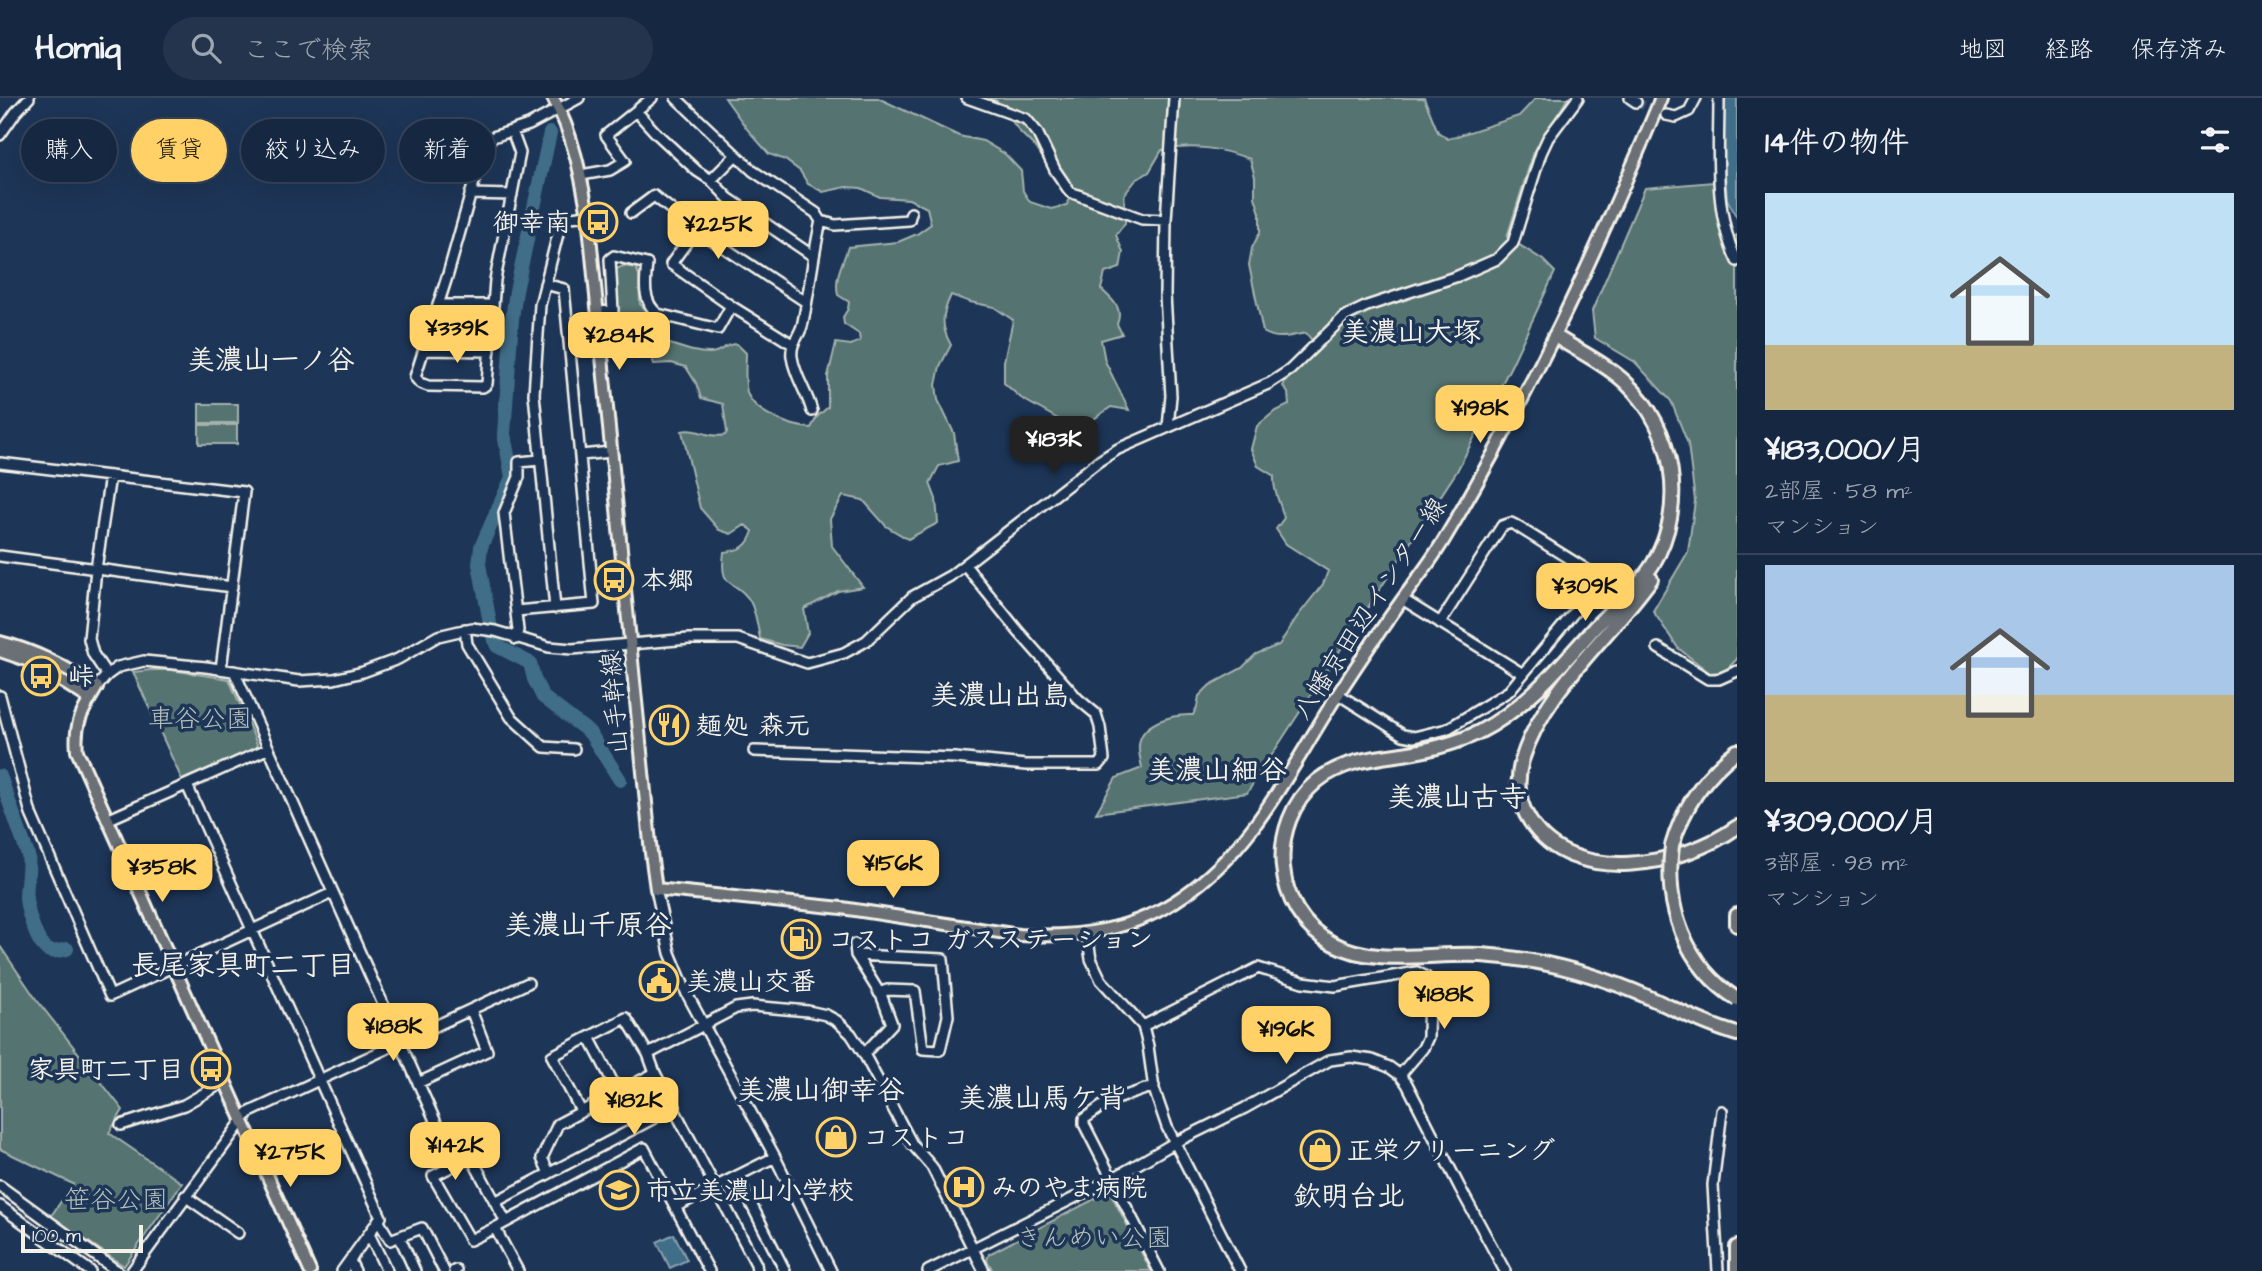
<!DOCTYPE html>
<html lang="ja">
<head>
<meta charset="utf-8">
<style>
  :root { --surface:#162841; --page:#23344c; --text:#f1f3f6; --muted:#9ea6b1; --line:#35445a; --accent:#ffd166 }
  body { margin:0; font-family:"Architects Daughter","Klee One",sans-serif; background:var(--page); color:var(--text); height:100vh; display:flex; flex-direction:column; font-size:26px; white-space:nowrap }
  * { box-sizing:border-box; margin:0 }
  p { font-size:23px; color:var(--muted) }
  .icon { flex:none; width:38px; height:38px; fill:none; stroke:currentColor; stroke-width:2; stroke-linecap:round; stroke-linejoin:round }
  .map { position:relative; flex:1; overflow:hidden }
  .side { display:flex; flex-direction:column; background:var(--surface); width:525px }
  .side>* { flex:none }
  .guide { position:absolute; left:21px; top:21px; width:665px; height:63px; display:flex; gap:14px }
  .scale { position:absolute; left:21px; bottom:18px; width:122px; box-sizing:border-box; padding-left:7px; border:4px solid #f4f1e8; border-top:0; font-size:19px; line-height:24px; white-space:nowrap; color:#f4f1e8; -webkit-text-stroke:5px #1d3557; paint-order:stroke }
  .price { position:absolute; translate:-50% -60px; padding:0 16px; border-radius:14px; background:var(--accent); color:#111; font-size:23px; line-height:46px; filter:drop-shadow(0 2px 4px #0008) }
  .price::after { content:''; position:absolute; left:50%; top:42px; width:21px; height:16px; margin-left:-10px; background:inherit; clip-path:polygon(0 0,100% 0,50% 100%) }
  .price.on { background:#222; color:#fff }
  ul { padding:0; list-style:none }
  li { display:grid; align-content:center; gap:14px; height:371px; padding:0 28px }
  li+li { border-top:2px solid var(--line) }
  li span { display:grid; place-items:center; height:217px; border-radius:0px; color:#555 }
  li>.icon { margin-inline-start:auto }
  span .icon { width:126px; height:126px; fill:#fffc; stroke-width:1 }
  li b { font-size:30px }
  h2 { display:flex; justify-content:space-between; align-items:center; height:84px; padding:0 28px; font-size:30px }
  .tag { padding:0 24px; border-radius:32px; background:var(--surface); box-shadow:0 7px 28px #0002,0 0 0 2px var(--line); font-size:24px; line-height:63px }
  .tag.on { background:var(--accent); color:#111 }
  header { display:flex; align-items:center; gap:42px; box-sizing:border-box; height:98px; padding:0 35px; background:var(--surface); border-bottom:2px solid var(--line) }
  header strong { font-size:33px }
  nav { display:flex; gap:38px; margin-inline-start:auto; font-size:24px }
  .search { width:490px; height:63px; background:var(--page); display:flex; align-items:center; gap:18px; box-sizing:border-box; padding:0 24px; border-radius:38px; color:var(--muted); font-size:26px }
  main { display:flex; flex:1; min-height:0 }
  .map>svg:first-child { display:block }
  .green { fill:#547371; stroke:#a4b2ac; stroke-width:2 }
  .water { fill:#416d87; stroke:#89a2ae; stroke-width:2 }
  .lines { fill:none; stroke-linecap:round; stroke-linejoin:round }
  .river { stroke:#416d87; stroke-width:14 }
  .minor-tunnel { stroke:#3d516d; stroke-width:9; stroke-dasharray:9 4.5; stroke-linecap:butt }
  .minor-casing { stroke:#f4f1e8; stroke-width:14 }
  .major-casing { stroke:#f4f1e8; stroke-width:16 }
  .highway-casing { stroke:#f4f1e8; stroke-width:18 }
  .minor { stroke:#1d3557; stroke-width:9 }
  .major { stroke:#6b6f75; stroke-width:10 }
  .highway { stroke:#6b6f75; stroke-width:12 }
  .highway-bridge-casing { stroke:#f4f1e8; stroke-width:18; stroke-linecap:butt }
  .highway-bridge { stroke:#6b6f75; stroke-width:12 }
  .labels { text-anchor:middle; stroke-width:7; stroke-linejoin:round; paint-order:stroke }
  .poi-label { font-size:26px; font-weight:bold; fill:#f4f1e8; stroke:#1d3557; text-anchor:start }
  .street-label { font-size:26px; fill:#f4f1e8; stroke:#1d3557 }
  .park-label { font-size:26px; fill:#b4bfb8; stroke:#1d3557 }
  .neighbourhood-label { font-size:28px; font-weight:bold; fill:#f4f1e8; stroke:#1d3557 }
</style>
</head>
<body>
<header>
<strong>Homiq</strong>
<div class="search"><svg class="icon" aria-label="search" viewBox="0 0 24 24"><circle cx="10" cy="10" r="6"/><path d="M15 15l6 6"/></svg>ここで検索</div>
<nav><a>地図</a><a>経路</a><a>保存済み</a></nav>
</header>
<main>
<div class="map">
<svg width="1737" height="1173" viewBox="0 0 1737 1173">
  <rect width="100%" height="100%" fill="#1d3557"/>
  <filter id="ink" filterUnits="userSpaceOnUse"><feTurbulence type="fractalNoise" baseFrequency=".0143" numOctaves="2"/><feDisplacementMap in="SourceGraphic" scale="14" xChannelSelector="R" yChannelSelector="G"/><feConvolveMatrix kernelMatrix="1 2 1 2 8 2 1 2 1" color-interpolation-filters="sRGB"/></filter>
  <g filter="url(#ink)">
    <path class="green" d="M725,0H878L959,38L983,43L1005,56L1021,73L1023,93L1030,104L1051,111L1067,107L1069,101L1037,51L1020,34L997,3L989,0H1424L1438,34L1448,41L1519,18L1536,0H1568L1533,56L1507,139L1543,162L1555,174L1512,266L1457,373L1247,695L1096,715L1116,680L1142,670C1141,663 1138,654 1139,647C1141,624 1173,616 1193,617L1197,609L1199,598L1210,587L1242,570L1256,556L1279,547L1297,519L1323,486L1328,473L1286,446L1276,431L1284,420C1280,404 1273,393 1274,378L1258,368L1251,351L1257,328L1274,314L1289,307L1288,295L1283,288L1293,274L1318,250L1306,235C1290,238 1278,243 1263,234L1249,167L1252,150L1260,134V115L1255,99V79L1250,61C1219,50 1194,46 1162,52L1149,74L1136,82L1124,97L1125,125L1116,137L1123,154L1120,170L1105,175L1101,191C1112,202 1124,209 1117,226L1122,236L1101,242L1105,263L1129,312L1111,309L1085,327L1074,330L1021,300L1004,285V263L1013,222L994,209L970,204L951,197C942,216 940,228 951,247L940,268L936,287L938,302L954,335L958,363L939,368L930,385L936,401L938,425L908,441L886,428L863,402L843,398L830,421L832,448L863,489L838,493L804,511L808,535L800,549L782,547L760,541C758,529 756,514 750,503C735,479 719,494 724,454C741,452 748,449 753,433L745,427L731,436L719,432L700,410L682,333C697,329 709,341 725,337L727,334L723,306L701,300L696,285L686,269L671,265L654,266L641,231L622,230L614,233L606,229L610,221L619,215L614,172L623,168L636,170L639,177L640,206L653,219L660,243C676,247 694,256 711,255C722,254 724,246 737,246L746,255C746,267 744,282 747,294C753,315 792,329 811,330L817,319L828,309V278L836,245L851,247L860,243L859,236L844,226L843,219L848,211L849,204L838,197C834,178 843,166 848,149L898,144L917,136L931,126L927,110L909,101L880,99L861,90L846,89L823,94L808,86L800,73L785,62L769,56L747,31Z
      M1713,84L1730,140L1737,137V561L1725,573L1710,575L1678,550L1653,513L1688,454L1695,403L1688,346L1671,303L1635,264L1595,240L1592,213L1645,90Z
      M199,306H238V325H199Z
      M199,327H237V346H199Z
      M151,572H171L229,581L257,646L256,650L182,682L133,574Z
      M0,848L36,901L123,1012L109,1035L182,1085L124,1168L51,1118L73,1086L0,1051Z
      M1106,1095L1111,1096L1151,1173H993L987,1162L989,1156Z"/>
    <path class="water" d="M1724,0H1737V120L1727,101L1719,10Z
      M674,1136L687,1162L670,1170L657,1144Z"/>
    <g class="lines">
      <path class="river" d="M550,35L516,193L512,221L504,336L512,379L481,449L479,466L492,536L497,548L530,565L534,581L543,599L590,635L620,682
        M0,678L28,757C30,772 26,785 26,800C27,813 36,843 46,851C52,856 61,852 67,851"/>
      <path class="minor-tunnel" d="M1636,4L1666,17"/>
      <defs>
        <path id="minor" d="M676,0L753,73L816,115L821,123
          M967,0L1026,21L1037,34L1055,72L1070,94L1142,121L1166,122
          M1630,0L1636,4
          M1719,0C1719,54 1713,114 1737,163
          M636,13L656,35L697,73L711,82L728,100L813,158
          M1666,17L1676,19L1689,13L1696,0
          M512,33L520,55L495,182L487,286L483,289L428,288L420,285L415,279L448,176L485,45L490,40L529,27L579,0
          M0,37L16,14L29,0
          M581,77L610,72L625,63L606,37L652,0
          M711,82L736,57
          M470,96L512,97
          M631,115L654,98L696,131L806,204
          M696,131L671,166L731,208L792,246
          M438,207H493
          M598,214L613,213L610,161L614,158L647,166C645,184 642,204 658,216L718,231L731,208
          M424,252L490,253
          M812,313C807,294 795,279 792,259C790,243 801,238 803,224C810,190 813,157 821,123L835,127L909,122L911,115
          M1168,329L1171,298L1165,197L1166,122L1174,0
          M581,357L611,354
          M0,365L244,394L221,571
          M0,458L232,489
          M1402,501L1523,576
          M555,510L534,296L540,207L562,120L588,117
          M516,513L594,506L564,191L545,186
          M465,531L467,546L511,619L544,649L574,651
          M516,541L518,532L504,415L519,379V364L540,362
          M1658,550L1708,581H1719L1737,573
          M234,573L446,1047
          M107,577L93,556L89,541L96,471L110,378
          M97,589L107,577L118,569L144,563L206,569L299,583L334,581L363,574L398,561L438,538L472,530L495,533L549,549L572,551L689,541H738L807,565L844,555L866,543L912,499L950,478L1099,363L1118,351L1270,285L1290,272L1344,219L1367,208L1458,178L1497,161L1513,145L1541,55L1548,40L1578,0
          M1338,596L1403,637L1414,639L1447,631L1509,593L1596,488L1592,475L1515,427L1511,425L1502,428L1440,525
          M0,598L31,716L110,898L332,795
          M754,653L955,660L1026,667H1099L1104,661L1100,629L1096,616L1078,601L1018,533L965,467
          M187,687L381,1119L342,1173
          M107,722L267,651
          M656,791L670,855L687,896L775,1059L831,1173
          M1087,836L1091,861L1101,882L1143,928L1148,948L1154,991L1167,1029L1240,1173
          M855,846L856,857L882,899L892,926L864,956
          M856,857L943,861L948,918L940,952L923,951L915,893L887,892L879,895
          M1143,928L1258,870L1303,884L1335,888L1417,874L1426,879L1429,884L1428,939L1423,950L1400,977
          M589,939L618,994
          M648,956L736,910L752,908L808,913L826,917L837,923L851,936L864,956L912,1046L932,1069L984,1173
          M418,985L487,953L471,912
          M1154,988L1108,1004L1084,1021V1026L1159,1173
          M581,1013L552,958L626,920L648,956L655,975L756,1166L757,1173
          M121,1027L184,1007L224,984
          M549,1075L542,1060L558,1026L655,975
          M737,1078L785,1173
          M0,1088L117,1173
          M185,1098L238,1135
          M495,1104L675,1009
          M0,1108L90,1173
          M675,1109L775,1059
          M378,1122L390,1142L422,1130L444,1173
          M506,1124L471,1059L433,1078L470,1142L495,1130L644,1050L709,1173
          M495,1130L518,1173
          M369,1136L387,1173
          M400,1140L415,1173
          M350,1163L355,1173
          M132,1173L248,1015L528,885
          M454,1173L456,1172
          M928,1173L1112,1081L1174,1045L1245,1010L1330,962L1351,959L1372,962L1389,969L1400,977L1407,986L1460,1090L1505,1173
          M1718,1173L1713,1087L1722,1013"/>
        <path id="major" d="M553,0C573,35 581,78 588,117L651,755L656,791L842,810L1019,837C1078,840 1134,833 1183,798C1255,749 1292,667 1338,596C1360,562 1383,528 1407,495C1420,477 1434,459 1445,440C1529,300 1598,151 1661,0
          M0,544C36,553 66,569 97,589C83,613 74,624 77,653L310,1173
          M0,553L29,563L90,601"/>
        <path id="highway" d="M1555,238C1578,253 1606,266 1626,285C1675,331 1687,408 1653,466C1638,490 1614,509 1595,529C1560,568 1526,610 1479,634C1455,646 1429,652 1403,656C1373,660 1342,663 1317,683C1266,725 1272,814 1332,845C1376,869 1433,854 1481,857C1533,860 1585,873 1634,893C1668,907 1701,926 1737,936
          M1651,481C1609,540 1544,591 1522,662C1516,683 1518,705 1530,723C1572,790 1683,768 1737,729
          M1672,748C1683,709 1704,678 1737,653
          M1737,817V827
          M1737,1173V1149"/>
      </defs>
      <use href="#minor" class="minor-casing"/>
      <use href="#major" class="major-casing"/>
      <use href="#highway" class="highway-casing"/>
      <use href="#minor" class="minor"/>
      <use href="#major" class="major"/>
      <use href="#highway" class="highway"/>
      <defs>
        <path id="highway-bridge" d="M1672,748C1664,808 1685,868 1737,901"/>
      </defs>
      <use href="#highway-bridge" class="highway-bridge-casing"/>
      <use href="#highway-bridge" class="highway-bridge"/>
    </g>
  </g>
  <defs>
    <symbol id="bus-ring" viewBox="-11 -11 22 22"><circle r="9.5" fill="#1d3557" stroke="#ffd166" stroke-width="1.5"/><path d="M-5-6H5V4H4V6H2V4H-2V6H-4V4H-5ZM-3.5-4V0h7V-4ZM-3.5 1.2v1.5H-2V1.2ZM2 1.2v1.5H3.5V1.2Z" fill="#ffd166"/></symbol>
    <symbol id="restaurant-ring" viewBox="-11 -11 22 22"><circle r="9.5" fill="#1d3557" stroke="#ffd166" stroke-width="1.5"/><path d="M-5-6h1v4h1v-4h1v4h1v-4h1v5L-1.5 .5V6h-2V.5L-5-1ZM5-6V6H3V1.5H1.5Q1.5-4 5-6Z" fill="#ffd166"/></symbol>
    <symbol id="fuel-ring" viewBox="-11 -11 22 22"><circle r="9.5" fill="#1d3557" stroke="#ffd166" stroke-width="1.5"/><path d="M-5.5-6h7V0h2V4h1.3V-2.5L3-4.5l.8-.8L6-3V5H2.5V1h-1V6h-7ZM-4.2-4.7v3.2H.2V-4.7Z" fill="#ffd166"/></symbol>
    <symbol id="civic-ring" viewBox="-11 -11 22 22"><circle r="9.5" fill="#1d3557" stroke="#ffd166" stroke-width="1.5"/><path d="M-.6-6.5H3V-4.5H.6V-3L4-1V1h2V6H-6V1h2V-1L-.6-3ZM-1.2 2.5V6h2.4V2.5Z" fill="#ffd166"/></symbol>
    <symbol id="shop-ring" viewBox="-11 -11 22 22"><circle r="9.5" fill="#1d3557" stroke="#ffd166" stroke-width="1.5"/><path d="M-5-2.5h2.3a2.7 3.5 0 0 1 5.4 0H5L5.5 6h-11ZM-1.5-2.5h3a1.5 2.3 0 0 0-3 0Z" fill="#ffd166"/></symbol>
    <symbol id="hospital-ring" viewBox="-11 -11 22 22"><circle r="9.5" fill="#1d3557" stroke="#ffd166" stroke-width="1.5"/><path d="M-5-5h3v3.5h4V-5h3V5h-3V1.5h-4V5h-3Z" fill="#ffd166"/></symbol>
    <symbol id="school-ring" viewBox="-11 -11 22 22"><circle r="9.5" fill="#1d3557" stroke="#ffd166" stroke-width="1.5"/><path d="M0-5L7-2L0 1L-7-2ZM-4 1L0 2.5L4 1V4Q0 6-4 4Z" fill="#ffd166"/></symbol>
  </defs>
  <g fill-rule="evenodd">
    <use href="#bus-ring" x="576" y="102" width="44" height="44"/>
    <use href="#bus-ring" x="592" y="460" width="44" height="44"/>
    <use href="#bus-ring" x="19" y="556" width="44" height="44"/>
    <use href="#restaurant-ring" x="647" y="605" width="44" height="44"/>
    <use href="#fuel-ring" x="779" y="819" width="44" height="44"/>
    <use href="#civic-ring" x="637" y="861" width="44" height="44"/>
    <use href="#bus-ring" x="189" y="949" width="44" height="44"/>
    <use href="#shop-ring" x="814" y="1017" width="44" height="44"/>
    <use href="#shop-ring" x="1298" y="1030" width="44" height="44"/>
    <use href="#hospital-ring" x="942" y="1067" width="44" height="44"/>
    <use href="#school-ring" x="597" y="1070" width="44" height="44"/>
  </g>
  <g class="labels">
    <g class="poi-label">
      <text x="571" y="133" text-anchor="end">御幸南</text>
      <text x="641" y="491">本郷</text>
      <text x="68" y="587">峠</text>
      <text x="696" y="636">麺処 森元</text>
      <text x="828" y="850">コストコ ガスステーション</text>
      <text x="686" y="892">美濃山交番</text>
      <text x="184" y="980" text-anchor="end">家具町二丁目</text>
      <text x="863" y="1048">コストコ</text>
      <text x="1347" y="1061">正栄クリーニング</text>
      <text x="991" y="1098">みのやま病院</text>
      <text x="646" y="1101">市立美濃山小学校</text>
    </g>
    <g class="street-label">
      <text transform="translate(1369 510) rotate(-57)" y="9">八幡京田辺インター線</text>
      <text transform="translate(614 605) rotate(-95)" y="9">山手幹線</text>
    </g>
    <g class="park-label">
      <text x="200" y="629">車谷公園</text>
      <text x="116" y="1110">笹谷公園</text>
      <text x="1094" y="1148">きんめい公園</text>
    </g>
    <g class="neighbourhood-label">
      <text x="1411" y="243">美濃山大塚</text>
      <text x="271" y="271">美濃山一ノ谷</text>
      <text x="1000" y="606">美濃山出島</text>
      <text x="1217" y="681">美濃山細谷</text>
      <text x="1457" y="708">美濃山古寺</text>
      <text x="588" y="836">美濃山千原谷</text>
      <text x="243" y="876">長尾家具町二丁目</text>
      <text x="821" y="1001">美濃山御幸谷</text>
      <text x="1042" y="1009">美濃山馬ケ背</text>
      <text x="1349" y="1107">欽明台北</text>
    </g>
  </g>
</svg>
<div class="scale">100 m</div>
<b class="price" style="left:718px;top:163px">¥225K</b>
<b class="price" style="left:457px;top:267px">¥339K</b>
<b class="price" style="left:619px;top:274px">¥284K</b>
<b class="price" style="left:1480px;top:347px">¥198K</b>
<b class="price on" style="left:1054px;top:378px">¥183K</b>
<b class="price" style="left:1585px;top:525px">¥309K</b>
<b class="price" style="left:893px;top:802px">¥156K</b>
<b class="price" style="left:162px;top:806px">¥358K</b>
<b class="price" style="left:1444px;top:933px">¥188K</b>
<b class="price" style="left:393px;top:965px">¥188K</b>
<b class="price" style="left:1286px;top:968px">¥196K</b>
<b class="price" style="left:634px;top:1039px">¥182K</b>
<b class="price" style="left:455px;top:1084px">¥142K</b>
<b class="price" style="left:290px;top:1091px">¥275K</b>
<div class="guide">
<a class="tag">購入</a>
<a class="tag on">賃貸</a>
<a class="tag">絞り込み</a>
<a class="tag">新着</a>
</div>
</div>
<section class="side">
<h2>14件の物件<svg class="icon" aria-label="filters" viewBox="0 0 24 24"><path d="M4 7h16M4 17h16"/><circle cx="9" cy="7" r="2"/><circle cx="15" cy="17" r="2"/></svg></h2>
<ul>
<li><span style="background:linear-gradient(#bfe0f5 70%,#c2b280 0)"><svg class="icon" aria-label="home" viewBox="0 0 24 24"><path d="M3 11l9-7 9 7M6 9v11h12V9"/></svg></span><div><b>¥183,000/月</b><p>2部屋 · 58 m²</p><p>マンション</p></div></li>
<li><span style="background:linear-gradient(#a9c7e8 60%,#c2b280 0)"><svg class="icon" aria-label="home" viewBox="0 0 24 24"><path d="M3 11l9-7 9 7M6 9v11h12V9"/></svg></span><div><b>¥309,000/月</b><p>3部屋 · 98 m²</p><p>マンション</p></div></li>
</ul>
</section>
</main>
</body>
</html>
